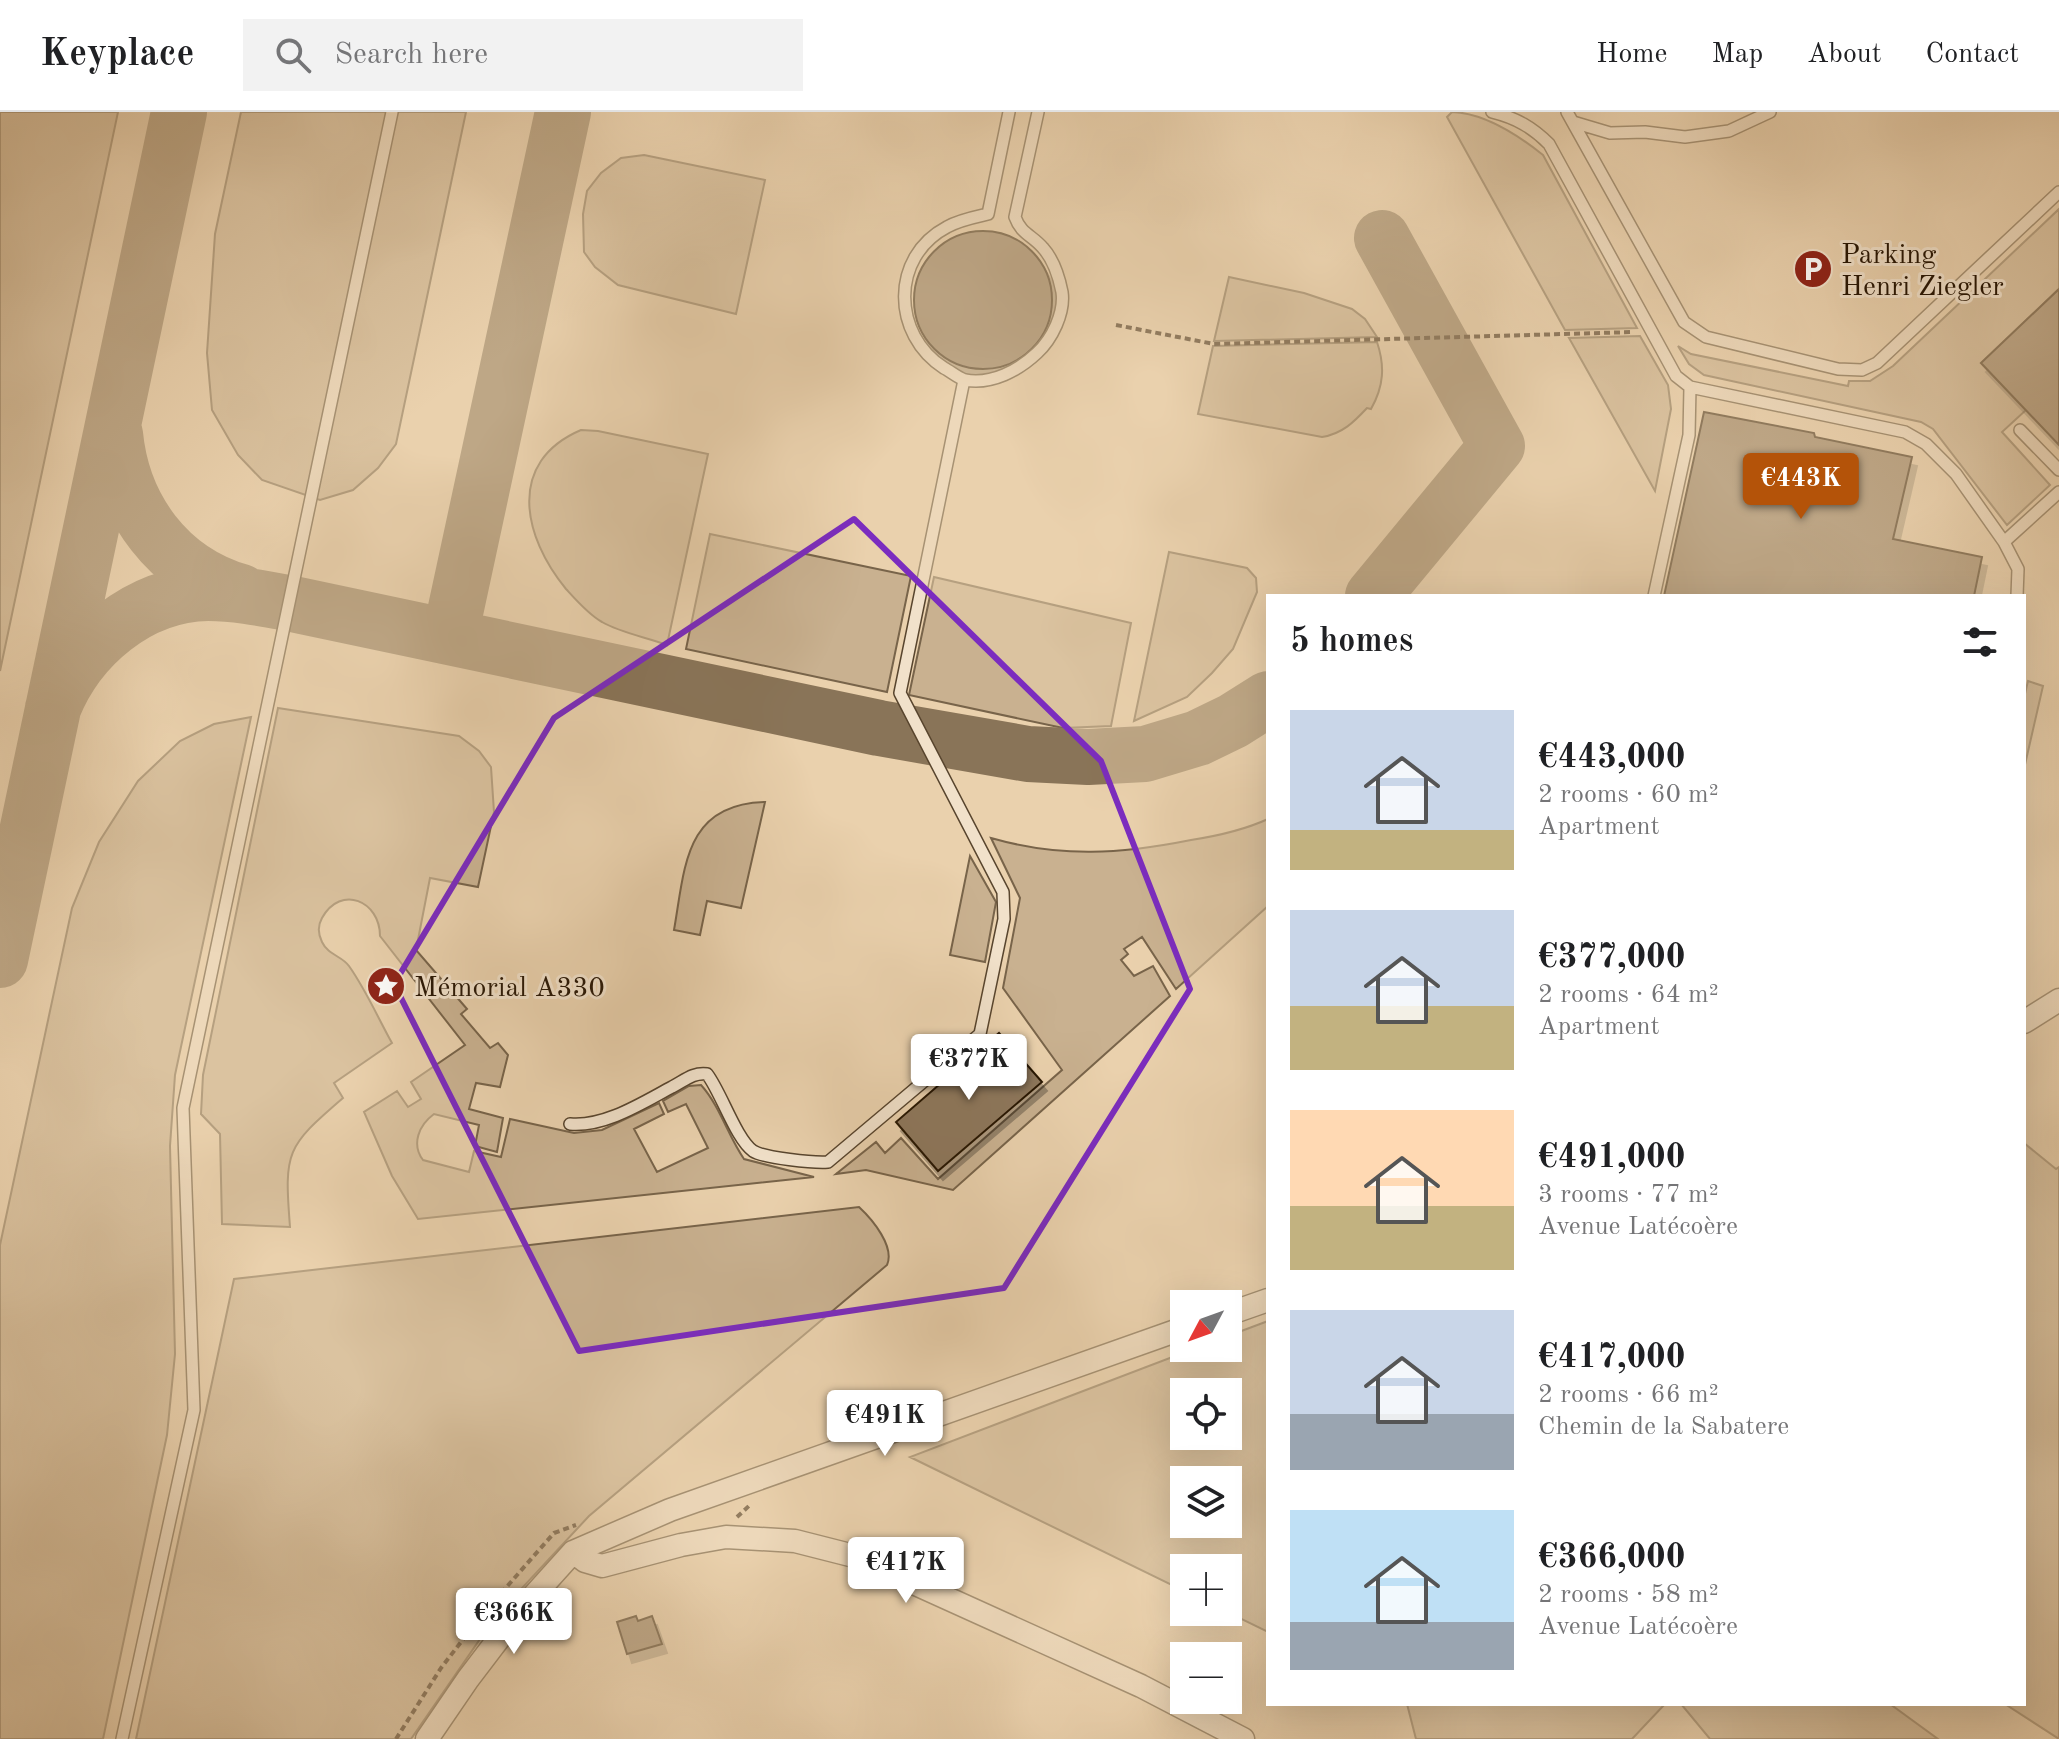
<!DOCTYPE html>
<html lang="en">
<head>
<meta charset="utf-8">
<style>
  :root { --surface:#fff; --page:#f2f2f2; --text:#202124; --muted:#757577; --line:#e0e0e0; --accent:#b45309 }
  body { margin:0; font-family:"Old Standard TT",serif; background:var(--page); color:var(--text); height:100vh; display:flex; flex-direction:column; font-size:30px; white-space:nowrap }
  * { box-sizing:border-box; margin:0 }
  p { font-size:26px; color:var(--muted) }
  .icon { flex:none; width:44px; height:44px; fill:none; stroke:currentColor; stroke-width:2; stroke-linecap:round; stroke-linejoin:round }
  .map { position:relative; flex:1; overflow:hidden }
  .panel { position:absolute; left:1266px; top:482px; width:760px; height:1112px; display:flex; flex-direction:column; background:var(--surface); border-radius:0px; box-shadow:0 8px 32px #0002 }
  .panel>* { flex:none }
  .needle { width:52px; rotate:229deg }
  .controls { position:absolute; left:1170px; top:1178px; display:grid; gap:16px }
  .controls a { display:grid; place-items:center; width:72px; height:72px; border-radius:0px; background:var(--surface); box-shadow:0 8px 32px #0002; font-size:40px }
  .price { position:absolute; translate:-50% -68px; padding:0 18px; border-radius:8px; background:#fff; color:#222; font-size:26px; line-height:52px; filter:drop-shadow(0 2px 4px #0008) }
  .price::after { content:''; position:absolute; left:50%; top:48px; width:24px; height:18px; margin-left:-12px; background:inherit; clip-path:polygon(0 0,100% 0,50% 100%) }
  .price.on { background:var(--accent); color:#fff }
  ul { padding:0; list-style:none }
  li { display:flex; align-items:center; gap:24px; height:200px; padding:0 24px }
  li span { display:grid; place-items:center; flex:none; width:224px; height:160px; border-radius:0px; color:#555 }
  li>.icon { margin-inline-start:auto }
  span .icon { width:96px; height:96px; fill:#fffc; stroke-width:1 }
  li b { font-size:34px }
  h2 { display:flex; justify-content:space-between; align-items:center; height:96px; padding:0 24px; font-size:34px }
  header { display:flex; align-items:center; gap:48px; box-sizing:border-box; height:112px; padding:0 40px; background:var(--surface); border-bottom:2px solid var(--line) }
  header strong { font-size:38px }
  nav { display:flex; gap:44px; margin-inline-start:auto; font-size:28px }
  .search { width:560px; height:72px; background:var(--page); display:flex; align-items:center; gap:20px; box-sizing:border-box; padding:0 28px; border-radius:0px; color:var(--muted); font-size:30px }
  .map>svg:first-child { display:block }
  .green { fill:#c9b190; stroke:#78644a; stroke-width:2; fill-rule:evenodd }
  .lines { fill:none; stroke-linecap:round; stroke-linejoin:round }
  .taxiway { stroke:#897458; stroke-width:56 }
  .building { fill:#8d775c; stroke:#281604; stroke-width:2; filter:url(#shadow) }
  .service-casing { stroke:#58452e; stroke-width:14 }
  .minor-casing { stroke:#58452e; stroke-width:25 }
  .path { stroke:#281604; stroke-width:4; stroke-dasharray:6 4; stroke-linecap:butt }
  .service { stroke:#f1e1ca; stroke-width:11 }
  .minor { stroke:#f1e1ca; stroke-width:22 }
  .marked { fill:none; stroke:#7b2cbf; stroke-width:6; stroke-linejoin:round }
  .labels { text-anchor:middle; stroke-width:6; stroke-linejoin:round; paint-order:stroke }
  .poi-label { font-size:28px; fill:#281604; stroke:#f1e1ca; text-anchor:start }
</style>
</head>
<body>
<header>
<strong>Keyplace</strong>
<div class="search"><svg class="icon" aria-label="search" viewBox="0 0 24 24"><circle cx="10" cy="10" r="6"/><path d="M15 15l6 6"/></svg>Search here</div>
<nav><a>Home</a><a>Map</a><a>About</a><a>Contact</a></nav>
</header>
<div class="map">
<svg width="2059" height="1627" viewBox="0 0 2059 1627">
  <defs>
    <filter id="shadow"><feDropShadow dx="5" dy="9" stdDeviation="0" flood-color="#0004"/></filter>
  </defs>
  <rect width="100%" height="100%" fill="#ead1ad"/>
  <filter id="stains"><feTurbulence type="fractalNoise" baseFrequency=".0025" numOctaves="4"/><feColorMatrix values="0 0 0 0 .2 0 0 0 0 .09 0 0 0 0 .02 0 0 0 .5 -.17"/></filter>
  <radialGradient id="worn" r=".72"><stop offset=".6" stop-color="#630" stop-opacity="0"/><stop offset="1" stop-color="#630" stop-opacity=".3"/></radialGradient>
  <path class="green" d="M0,0H118L0,559Z
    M241,0H466L396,332L378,356L353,378L320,388L262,368L238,343L212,298L207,241L215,122Z
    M1452,0C1485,1 1518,23 1543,43L1637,216L1565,218L1447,5Z
    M644,43L765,68L736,202L618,173L595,155L584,140L583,102L587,79L601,61L621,46Z
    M2059,97V177L1981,251L2026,298L2002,320L2050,373L2007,413L1933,317L1921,310L1704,263L1689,252L1678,234L1691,242L1848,274L1849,269H1870L1893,254Z
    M1229,165L1304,181L1352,197L1365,207L1377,225L1214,229Z
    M1640,224L1668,273L1671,297L1655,379L1569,226Z
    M1377,230C1385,254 1384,274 1371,297L1367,296C1354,310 1342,322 1322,325L1198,302L1213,234Z
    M581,318L598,319L708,342L667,533C646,525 621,521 602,510C589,503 576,488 566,477C523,425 506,350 581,318Z
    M710,422L911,464L887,580L686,537Z
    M1169,440L1247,456L1256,466L1257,480L1233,537L1212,561L1187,585L1134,609Z
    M934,465L1131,511L1111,614L1063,616L909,583Z
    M2028,569L2043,574L2024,657V586Z
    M278,596L459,624L479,639L491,655L494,700L478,775L430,766L416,838L467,897L461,902L490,936L498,931L508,943L500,975L476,971L469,997L503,1006L497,1040L475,1034L479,1013L434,1002C419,1013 411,1032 423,1048L469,1060L474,1039L501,1045L510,1007L574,1021L602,1018L659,991L664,1002L634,1017L657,1060L708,1036L686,992L668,1000L663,989L689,974L701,973C720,994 728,1024 744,1047L814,1065L418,1107L392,1064L364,1000L397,979L408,995L421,987L411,970L465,933L380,824C380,789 341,772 322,806C318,813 318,822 322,830C328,843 342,844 349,854C366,878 378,906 392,931L334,971L343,986C286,1035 284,1039 290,1115L222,1112L220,1022L201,1002L203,963Z
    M251,605L175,963L170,1034L175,1242L167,1323L103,1627H0V1133L72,796L99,730L138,669L180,629L214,612Z
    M765,690L741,796L707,789L700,823L674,818C685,756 684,692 765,690Z
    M1268,707V794L1176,877L1142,825L1124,837L1128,842L1121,848L1134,864L1153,854L1170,884L953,1078L866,1058L836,1062L876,1030L885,1041L901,1026L938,1067L1062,958L1003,876L1020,786L991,726C1061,746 1121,742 1191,728C1217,724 1244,718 1268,707Z
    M970,744L996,790L985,850L950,843Z
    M2024,1031L2056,1057L2059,1055V1627L2005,1592H2024Z
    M859,1095C873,1108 895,1135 887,1153L589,1404L496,1504L411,1627H136L234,1167Z
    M1268,1209V1520L1227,1500L1228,1456H1184V1479L910,1345L1196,1236H1228V1224ZM1184,1280H1228V1324H1184ZM1184,1368H1228V1412H1184Z
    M1407,1592H1665L1632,1627H1416Z
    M1681,1592H1890L1938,1627H1710Z"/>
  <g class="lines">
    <path class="taxiway" d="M115,322C122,396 168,459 241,480
      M1373,484L1497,334L1382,126
      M450,524L563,0
      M53,596C78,534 138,482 208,481C235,481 261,486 288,491L879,616L1028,642L1088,645L1145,642L1198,626L1233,609L1268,587
      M0,848L179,0"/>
  </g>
  <path class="building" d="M914 188a69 69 0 1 1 138 0a69 69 0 1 1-138 0Z
    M2059,177V333L1981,251Z
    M1704,300L1814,321L1815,325L1912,345L1893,427L1982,445L1974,484H1664Z
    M999,921L1042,970L938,1059L896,1010Z
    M636,1504L638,1509L652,1504L662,1532L627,1542L617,1510Z"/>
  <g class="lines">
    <defs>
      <path id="service" d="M1009,0L988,102C975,105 959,108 947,115C890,145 892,223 944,256C950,259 958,266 965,268C992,273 1019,258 1037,241C1052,227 1065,201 1062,180C1059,165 1053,147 1043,136C1032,123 1021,122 1015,105L1038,0
        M1492,0C1516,6 1532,15 1549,32L1676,264L1690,275L1905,320L1926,332L1956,362L2004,430L2018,457L2017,484
        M1567,0L1684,210L1706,225L1838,257L1862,258L1877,251L2059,80
        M1573,10L1610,21L1645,20L1685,25L1729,19L1770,0
        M2020,318L2059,358
        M2004,430L2059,380
        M1654,484L1689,323L1690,275
        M570,1012C605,1015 642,991 672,975C684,969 693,960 707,962C721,980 736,1027 753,1039C764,1046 814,1051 828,1050L980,922L1004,807L1003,780L900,581L964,268
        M122,1627L194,1298L183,996L392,0"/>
      <path id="minor" d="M2024,910L2059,888
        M1228,1202L1268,1188
        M573,1440L585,1449L602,1454L681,1433L726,1425L795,1429L854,1444L1141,1574L1243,1627
        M427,1627L468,1567L519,1500L573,1440L670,1398L1184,1216"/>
    </defs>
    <use href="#service" class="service-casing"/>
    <use href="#minor" class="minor-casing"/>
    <path class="path" d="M1116,213L1214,232L1634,220
      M737,1405L751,1392
      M396,1627L441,1556L481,1504L554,1421L576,1413"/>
    <use href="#service" class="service"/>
    <use href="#minor" class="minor"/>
  </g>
  <path d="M0 0H2059V1627H0ZM854,407L1101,649L1190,877L1004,1176L579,1239L394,872L554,606Z" fill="#ead1ad" fill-opacity=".55" fill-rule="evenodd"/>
  <path class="marked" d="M854,407L1101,649L1190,877L1004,1176L579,1239L394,872L554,606Z"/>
  <defs>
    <symbol id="parking-disc" viewBox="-11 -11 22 22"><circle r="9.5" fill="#8f2418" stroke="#f1e1ca"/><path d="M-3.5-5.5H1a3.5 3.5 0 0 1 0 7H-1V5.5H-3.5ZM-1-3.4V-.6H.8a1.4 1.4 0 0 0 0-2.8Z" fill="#fff"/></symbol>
    <symbol id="sight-disc" viewBox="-11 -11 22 22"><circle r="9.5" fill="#8f2418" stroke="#f1e1ca"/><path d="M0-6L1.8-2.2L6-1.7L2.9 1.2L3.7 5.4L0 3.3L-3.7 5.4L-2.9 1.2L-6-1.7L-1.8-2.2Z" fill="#fff"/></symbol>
  </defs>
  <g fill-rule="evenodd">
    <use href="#parking-disc" x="1791" y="135" width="44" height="44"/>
    <use href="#sight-disc" x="364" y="852" width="44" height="44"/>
  </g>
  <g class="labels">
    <g class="poi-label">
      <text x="1841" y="151">Parking<tspan x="1841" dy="32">Henri Ziegler</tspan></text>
      <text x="414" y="884">Mémorial A330</text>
    </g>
  </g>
  <rect width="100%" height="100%" filter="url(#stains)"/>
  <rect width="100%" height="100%" fill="url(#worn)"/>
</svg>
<div class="controls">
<a><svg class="needle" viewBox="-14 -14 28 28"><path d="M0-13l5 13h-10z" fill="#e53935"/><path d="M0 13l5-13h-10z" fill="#757577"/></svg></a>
<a><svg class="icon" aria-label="locate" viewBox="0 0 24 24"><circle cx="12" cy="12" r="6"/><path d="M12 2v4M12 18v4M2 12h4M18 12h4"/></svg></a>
<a><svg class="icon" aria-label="layers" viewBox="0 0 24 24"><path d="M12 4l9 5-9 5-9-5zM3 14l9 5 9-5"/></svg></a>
<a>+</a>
<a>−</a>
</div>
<b class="price on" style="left:1801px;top:409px">€443K</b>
<b class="price" style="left:969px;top:990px">€377K</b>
<b class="price" style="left:885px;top:1346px">€491K</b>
<b class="price" style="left:906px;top:1493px">€417K</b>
<b class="price" style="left:514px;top:1544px">€366K</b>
<section class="panel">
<h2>5 homes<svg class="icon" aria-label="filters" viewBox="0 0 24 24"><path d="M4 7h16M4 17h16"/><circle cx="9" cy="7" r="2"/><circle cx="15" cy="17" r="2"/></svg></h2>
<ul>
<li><span style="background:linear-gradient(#c9d6e8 75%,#c2b280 0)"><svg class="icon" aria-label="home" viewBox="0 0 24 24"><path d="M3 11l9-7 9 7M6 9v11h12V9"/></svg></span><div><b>€443,000</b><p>2 rooms · 60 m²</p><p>Apartment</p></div></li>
<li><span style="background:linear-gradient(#c9d6e8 60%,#c2b280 0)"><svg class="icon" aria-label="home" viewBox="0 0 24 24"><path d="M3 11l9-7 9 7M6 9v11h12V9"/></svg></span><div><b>€377,000</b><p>2 rooms · 64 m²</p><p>Apartment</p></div></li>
<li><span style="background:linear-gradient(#ffd9b3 60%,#c2b280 0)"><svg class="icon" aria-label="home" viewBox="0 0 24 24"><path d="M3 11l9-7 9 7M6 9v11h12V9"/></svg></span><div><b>€491,000</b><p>3 rooms · 77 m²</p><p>Avenue Latécoère</p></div></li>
<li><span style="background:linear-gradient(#c9d6e8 65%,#9aa5b1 0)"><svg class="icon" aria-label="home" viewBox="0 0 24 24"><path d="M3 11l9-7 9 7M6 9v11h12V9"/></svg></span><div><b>€417,000</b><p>2 rooms · 66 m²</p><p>Chemin de la Sabatere</p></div></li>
<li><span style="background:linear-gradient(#bfe0f5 70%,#9aa5b1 0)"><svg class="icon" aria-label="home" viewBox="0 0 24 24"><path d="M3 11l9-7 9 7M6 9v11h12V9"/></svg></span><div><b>€366,000</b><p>2 rooms · 58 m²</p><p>Avenue Latécoère</p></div></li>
</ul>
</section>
</div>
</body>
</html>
